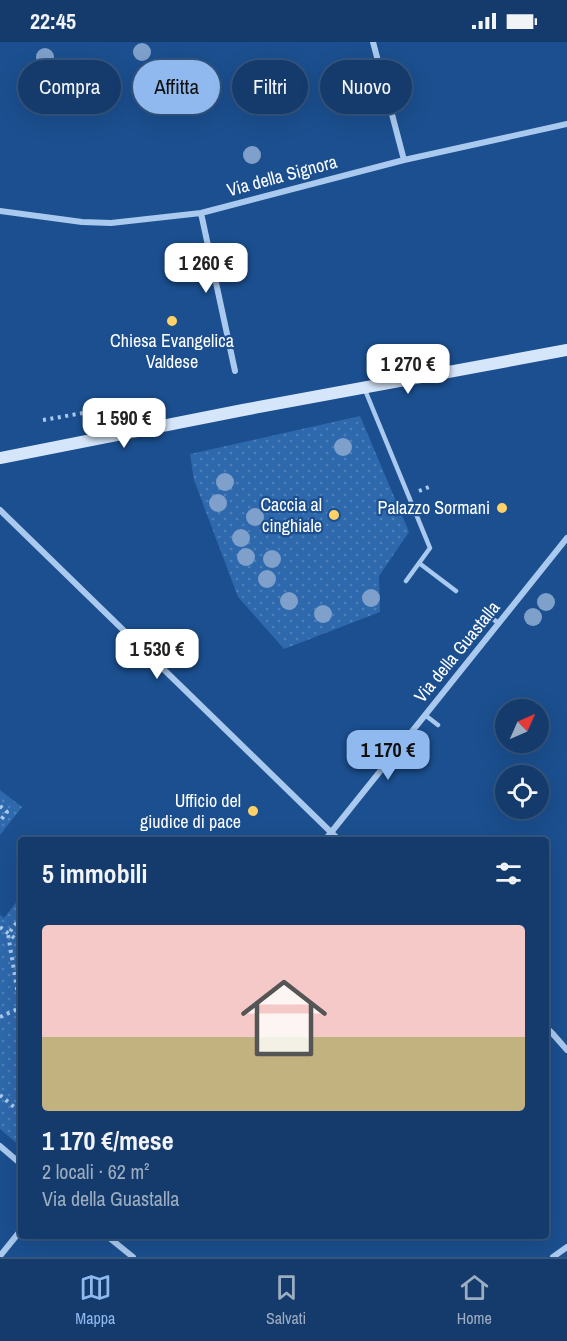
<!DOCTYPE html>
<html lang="it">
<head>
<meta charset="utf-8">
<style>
  :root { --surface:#143b6b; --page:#1d4271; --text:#f1f3f6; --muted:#9dadc1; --line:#33557e; --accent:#90b9f0 }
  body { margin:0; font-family:"Archivo Narrow",sans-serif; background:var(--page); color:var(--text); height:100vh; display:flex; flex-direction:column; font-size:22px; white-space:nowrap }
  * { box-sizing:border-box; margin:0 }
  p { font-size:20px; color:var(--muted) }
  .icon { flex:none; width:33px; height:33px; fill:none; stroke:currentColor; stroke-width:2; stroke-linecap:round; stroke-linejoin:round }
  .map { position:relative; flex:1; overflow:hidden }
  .sheet { position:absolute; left:18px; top:795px; width:531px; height:402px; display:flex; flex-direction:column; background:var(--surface); border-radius:6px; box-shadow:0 6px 24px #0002,0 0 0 2px var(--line) }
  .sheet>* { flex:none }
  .guide { position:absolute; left:18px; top:18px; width:531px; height:54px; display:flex; gap:12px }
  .needle { width:39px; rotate:45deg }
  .controls { position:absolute; left:495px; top:657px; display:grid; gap:12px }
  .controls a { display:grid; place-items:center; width:54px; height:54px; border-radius:50%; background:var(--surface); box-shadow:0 6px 24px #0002,0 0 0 2px var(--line); font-size:30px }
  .price { position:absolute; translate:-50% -51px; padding:0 14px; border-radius:12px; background:#fff; color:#222; font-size:20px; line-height:39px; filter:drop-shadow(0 2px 3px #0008) }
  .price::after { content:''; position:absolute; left:50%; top:36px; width:18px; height:14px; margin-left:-9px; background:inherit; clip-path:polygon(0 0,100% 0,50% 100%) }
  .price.on { background:var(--accent); color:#111 }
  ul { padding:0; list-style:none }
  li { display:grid; align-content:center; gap:12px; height:318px; padding:0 24px }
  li+li { border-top:2px solid var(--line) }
  li span { display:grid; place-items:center; height:186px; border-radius:6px; color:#555 }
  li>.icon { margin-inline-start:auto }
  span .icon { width:108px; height:108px; fill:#fffc; stroke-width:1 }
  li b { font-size:26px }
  h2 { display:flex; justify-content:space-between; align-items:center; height:72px; padding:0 24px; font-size:26px }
  .chip { padding:0 21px; border-radius:27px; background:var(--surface); box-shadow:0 6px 24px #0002,0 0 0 2px var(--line); font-size:21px; line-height:54px }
  .chip.on { background:var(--accent); color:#111 }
  .status { display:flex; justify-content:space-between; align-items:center; height:42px; padding:0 30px; background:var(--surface); direction:ltr }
  .status svg { height:16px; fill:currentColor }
  .dock { display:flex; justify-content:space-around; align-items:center; height:84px; border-top:2px solid var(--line); background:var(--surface); font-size:16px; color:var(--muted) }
  .dock a { display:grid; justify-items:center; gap:3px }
  .dock .on { color:var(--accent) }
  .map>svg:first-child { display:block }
  .park { fill:url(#park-dots) }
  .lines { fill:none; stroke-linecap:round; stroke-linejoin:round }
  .path { stroke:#a9c9ee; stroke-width:4; stroke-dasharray:3 4.5; stroke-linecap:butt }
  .lane { stroke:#a9c9ee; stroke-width:4.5 }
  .street { stroke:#a9c9ee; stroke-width:6 }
  .secondary { stroke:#d6e6fa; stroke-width:12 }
  .tree { fill:#7ea0ca }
  .poi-dot { fill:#ffd166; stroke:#1b4f8f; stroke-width:2 }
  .labels { text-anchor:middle; stroke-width:4.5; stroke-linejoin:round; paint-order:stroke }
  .street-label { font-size:18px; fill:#fff; stroke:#1b4f8f }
  .poi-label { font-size:18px; fill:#fff; stroke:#1b4f8f; text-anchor:end }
</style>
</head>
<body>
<div class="status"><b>22:45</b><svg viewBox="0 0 49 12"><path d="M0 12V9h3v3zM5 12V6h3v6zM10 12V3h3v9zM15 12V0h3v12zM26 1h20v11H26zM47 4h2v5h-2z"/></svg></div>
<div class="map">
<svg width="567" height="1215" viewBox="0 0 567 1215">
  <defs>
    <pattern id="park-dots" width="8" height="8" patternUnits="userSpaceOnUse" patternTransform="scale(1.5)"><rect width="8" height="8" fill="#2e69ad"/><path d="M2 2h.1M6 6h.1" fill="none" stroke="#4d80b9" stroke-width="1.8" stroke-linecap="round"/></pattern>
  </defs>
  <rect width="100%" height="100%" fill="#1b4f8f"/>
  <path class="park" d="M360,374L409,490L379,534L380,570L284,607L238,555L194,438L190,412Z
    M0,748L22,765L0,793Z
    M21,854V1105L0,1087V873L4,876Z"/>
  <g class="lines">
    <path class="path" d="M43,378L129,363
      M419,449L429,445
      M0,764L7,770L0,779
      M21,875L8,892L21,971
      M0,885L21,901
      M0,975L20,966
      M0,1053L21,1071"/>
    <path class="lane" d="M365,348L430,506L406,539
      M419,521L456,549
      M491,576L499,581
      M425,673L438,683"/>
    <path class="street" d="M373,0L404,118
      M0,169L82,180L111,181L201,171L404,118L567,82
      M201,171L235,329
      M0,468L339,798
      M325,798L567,496
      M546,985L552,991L567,1008
      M0,1104L21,1122
      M107,1194L133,1215
      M0,1214L21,1188
      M553,1215L567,1205"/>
    <path class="secondary" d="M0,416L243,368L567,308"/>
  </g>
  <g class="tree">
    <circle cx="142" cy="10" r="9"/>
    <circle cx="45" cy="15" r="9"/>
    <circle cx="252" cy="113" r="9"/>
    <circle cx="343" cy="405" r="9"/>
    <circle cx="225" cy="440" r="9"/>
    <circle cx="218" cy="461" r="9"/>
    <circle cx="255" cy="475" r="9"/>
    <circle cx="241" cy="496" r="9"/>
    <circle cx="246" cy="515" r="9"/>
    <circle cx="272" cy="517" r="9"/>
    <circle cx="267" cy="537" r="9"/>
    <circle cx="371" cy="556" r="9"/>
    <circle cx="289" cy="559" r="9"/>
    <circle cx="546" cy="560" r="9"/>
    <circle cx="323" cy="572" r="9"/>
    <circle cx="533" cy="575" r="9"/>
  </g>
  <g class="poi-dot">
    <circle cx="172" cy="279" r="6"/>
    <circle cx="502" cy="466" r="6"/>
    <circle cx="334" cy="473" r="6"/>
    <circle cx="253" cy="769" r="6"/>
  </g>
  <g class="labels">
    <g class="street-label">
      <text transform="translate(282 134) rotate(-15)" y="6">Via della Signora</text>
      <text transform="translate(457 610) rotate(-51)" y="6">Via della Guastalla</text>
    </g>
    <g class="poi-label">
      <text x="172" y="305" text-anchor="middle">Chiesa Evangelica<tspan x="172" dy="21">Valdese</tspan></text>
      <text x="322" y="469">Caccia al<tspan x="322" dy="21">cinghiale</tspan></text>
      <text x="490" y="472">Palazzo Sormani</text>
      <text x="241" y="765">Ufficio del<tspan x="241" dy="21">giudice di pace</tspan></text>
    </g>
  </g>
</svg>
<div class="controls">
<a><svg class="needle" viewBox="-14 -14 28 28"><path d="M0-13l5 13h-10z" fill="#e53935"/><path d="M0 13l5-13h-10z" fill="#9dadc1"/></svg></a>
<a><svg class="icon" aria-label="locate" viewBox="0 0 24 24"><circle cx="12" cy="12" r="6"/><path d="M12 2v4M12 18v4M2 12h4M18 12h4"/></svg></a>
</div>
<b class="price" style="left:206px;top:252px">1 260 €</b>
<b class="price" style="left:408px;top:353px">1 270 €</b>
<b class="price" style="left:124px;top:407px">1 590 €</b>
<b class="price" style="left:157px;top:638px">1 530 €</b>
<b class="price on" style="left:388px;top:739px">1 170 €</b>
<div class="guide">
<a class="chip">Compra</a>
<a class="chip on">Affitta</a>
<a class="chip">Filtri</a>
<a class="chip">Nuovo</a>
</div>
<section class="sheet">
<h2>5 immobili<svg class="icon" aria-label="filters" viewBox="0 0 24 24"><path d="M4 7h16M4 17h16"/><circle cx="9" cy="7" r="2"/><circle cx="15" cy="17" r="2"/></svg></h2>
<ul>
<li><span style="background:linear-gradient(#f6c9c9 60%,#c2b280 0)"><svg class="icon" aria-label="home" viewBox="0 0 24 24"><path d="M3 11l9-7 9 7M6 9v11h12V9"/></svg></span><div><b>1 170 €/mese</b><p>2 locali · 62 m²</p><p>Via della Guastalla</p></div></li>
</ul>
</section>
</div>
<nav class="dock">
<a class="on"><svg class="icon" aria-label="map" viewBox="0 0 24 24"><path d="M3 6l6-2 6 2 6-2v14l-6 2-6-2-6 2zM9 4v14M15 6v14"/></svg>Mappa</a>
<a><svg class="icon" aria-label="saved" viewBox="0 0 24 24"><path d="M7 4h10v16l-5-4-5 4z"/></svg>Salvati</a>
<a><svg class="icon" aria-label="home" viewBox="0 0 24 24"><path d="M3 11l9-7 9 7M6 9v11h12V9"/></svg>Home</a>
</nav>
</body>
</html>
